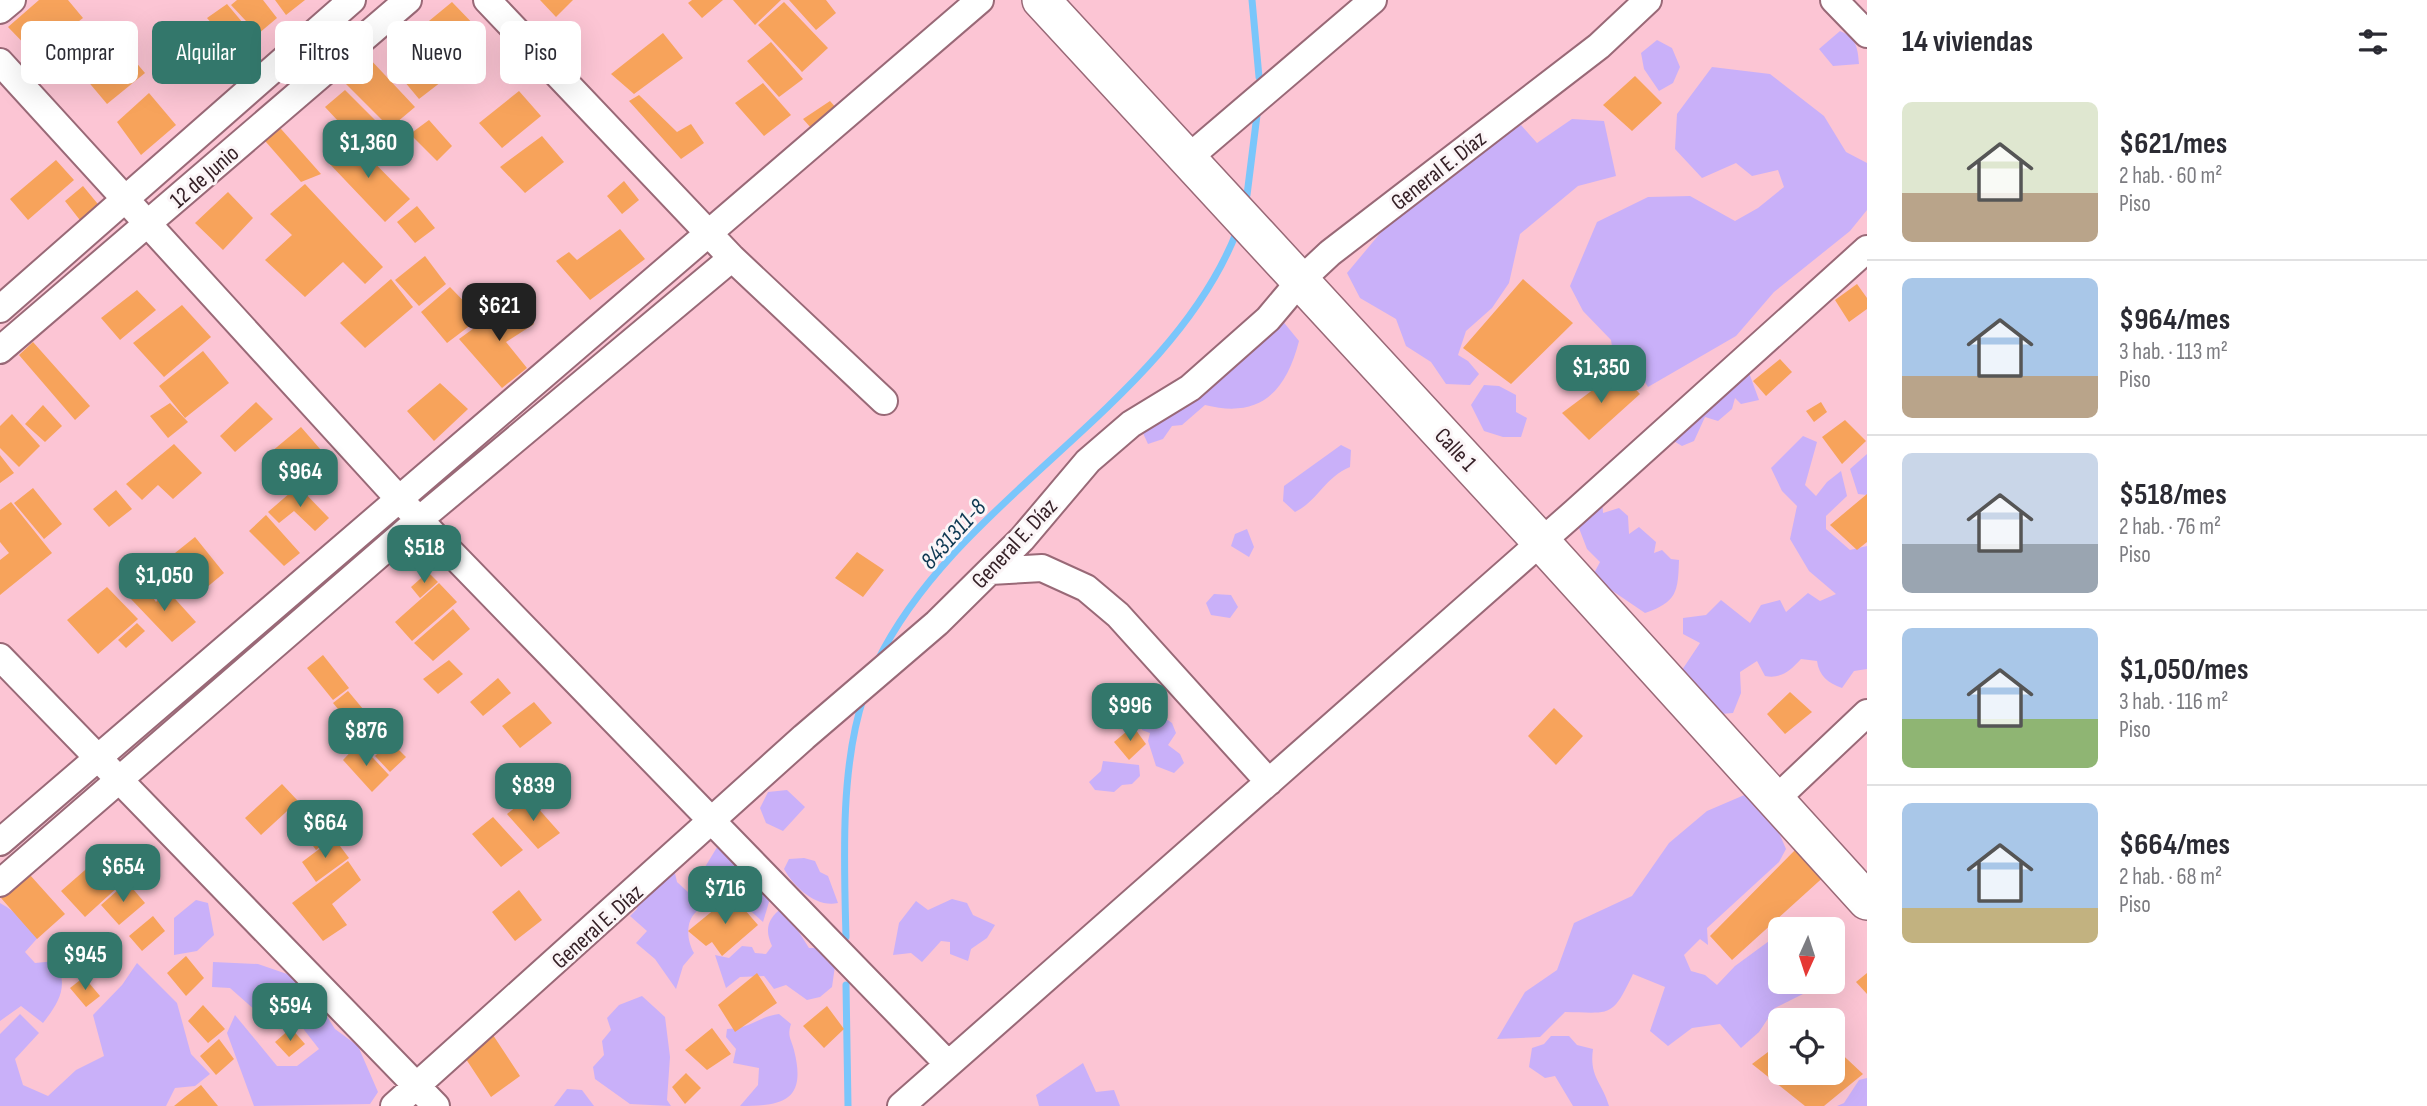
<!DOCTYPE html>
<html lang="es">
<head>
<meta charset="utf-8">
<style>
  :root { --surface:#fff; --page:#f7f7f7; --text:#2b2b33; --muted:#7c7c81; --line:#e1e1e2; --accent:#33776b }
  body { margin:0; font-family:"Sofia Sans Condensed",sans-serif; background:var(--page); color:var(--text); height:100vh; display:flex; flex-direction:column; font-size:26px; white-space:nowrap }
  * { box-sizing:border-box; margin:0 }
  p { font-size:23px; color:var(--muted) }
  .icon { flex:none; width:38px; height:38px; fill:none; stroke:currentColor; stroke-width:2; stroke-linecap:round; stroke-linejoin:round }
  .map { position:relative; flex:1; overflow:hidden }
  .side { display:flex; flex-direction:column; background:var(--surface); width:560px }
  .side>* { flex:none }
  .hud { position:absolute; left:21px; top:21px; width:665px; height:63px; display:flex; gap:14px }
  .needle { width:46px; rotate:183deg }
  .tools { position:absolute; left:1768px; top:917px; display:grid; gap:14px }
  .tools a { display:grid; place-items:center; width:77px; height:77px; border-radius:10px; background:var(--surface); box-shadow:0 7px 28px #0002; font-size:35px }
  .price { position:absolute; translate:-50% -60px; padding:0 16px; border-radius:14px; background:var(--accent); color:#fff; font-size:23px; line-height:46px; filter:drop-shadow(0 2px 4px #0008) }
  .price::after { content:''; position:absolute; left:50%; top:42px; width:21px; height:16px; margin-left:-10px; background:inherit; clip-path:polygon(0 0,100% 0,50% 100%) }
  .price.selected { background:#222; color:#fff }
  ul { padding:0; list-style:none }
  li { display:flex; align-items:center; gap:21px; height:175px; padding:0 35px }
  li+li { border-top:2px solid var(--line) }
  li span { display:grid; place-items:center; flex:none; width:196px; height:140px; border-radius:10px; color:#555 }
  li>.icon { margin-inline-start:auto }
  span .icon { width:84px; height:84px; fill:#fffc; stroke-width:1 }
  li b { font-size:30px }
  h2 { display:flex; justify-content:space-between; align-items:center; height:84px; padding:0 35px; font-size:30px }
  .tag { padding:0 24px; border-radius:10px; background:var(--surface); box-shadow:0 7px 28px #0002; font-size:24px; line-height:63px }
  .tag.selected { background:var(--accent); color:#fff }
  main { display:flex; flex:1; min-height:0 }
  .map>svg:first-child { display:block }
  .green { fill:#c9b0f9 }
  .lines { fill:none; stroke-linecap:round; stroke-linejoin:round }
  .stream { stroke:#7ac6fb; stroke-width:7 }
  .building { fill:#f7a35b }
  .street-casing { stroke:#996977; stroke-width:30 }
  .secondary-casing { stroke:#996977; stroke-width:40 }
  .street { stroke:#fff; stroke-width:26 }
  .secondary { stroke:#fff; stroke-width:37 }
  .labels { text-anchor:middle; stroke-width:6; stroke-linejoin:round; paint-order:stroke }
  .street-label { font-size:23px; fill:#352127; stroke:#fbf5f7 }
  .water-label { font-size:24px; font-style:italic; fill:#0d3852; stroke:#fbf5f7 }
</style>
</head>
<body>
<main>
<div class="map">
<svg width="1867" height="1106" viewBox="0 0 1867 1106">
  <rect width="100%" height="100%" fill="#fcc5d4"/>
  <path class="green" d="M1840,31C1856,37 1858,48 1859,64L1833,66L1819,49Z
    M1657,40L1672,48L1680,67L1673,83L1659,91L1644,69L1641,53Z
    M1712,67L1770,74L1824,116L1846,152L1867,163V210L1850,231L1774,292L1736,336L1648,387L1639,373L1615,365L1611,340L1583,311L1570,286L1597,222L1648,197L1690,196L1735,221L1758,208L1784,187L1778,170L1752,176L1736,163L1702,178L1675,149L1677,114Z
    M1572,119L1604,121L1616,176L1578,186L1520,234L1509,283L1492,308L1466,331L1458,355L1468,361L1479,374L1470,385L1446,384L1431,362L1406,346L1396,319L1360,298L1347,273L1392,219L1498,138L1521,125L1537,143Z
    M1281,319L1299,341C1286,392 1260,419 1205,405L1182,425L1172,426L1163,439L1148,444L1142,431Z
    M1748,370L1759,400L1741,404L1735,398L1732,409L1718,421L1705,417L1694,441L1682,446L1672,440Z
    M1484,385L1499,386L1516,395V412L1527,418L1521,437H1503L1484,431L1471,405Z
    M1803,436L1817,442L1805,485L1816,496L1827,482L1841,471L1847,496L1826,516V529L1850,550L1867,546V669L1854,671L1842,688C1828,683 1819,676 1817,661L1801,659C1790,671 1781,679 1765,676L1757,661L1740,672L1741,693L1733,713L1721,714L1678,676L1700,643L1683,634V618L1706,615L1721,600L1750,623L1761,605L1780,600L1786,612L1808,593L1820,601L1836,594L1809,571L1790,539L1797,506L1782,491L1771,468Z
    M1341,445L1351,450L1350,467C1324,478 1318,501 1295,512L1283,501L1284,486Z
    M1867,454V495L1858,494L1850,469Z
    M1602,494L1603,513L1619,508L1628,516L1629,534L1639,527L1656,542L1654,553L1662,550L1671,559L1679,560C1678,592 1677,602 1645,613L1592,577L1600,562L1587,549L1577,523Z
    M1247,529L1254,547L1249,557L1231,546L1235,534Z
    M1214,594L1231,595L1238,607L1230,618L1211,615L1206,603Z
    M1162,716L1172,723L1176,733L1168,745L1180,754L1184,763L1174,773L1156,766L1148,741L1150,733L1142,730L1143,721Z
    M1103,761L1139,765L1140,776L1132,784L1122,785L1114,792L1095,790L1089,782L1101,771Z
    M787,790L805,807L783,831L766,823L760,808L768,792Z
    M1749,793L1777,828L1786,849L1779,862L1707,928L1708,945L1700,939L1684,955L1691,971L1705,975L1717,985L1735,966L1780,933V982H1808L1803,994L1775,1008L1759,1032L1741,1048L1720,1024L1692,1028L1668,1046L1650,1031L1665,987L1633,974C1612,1018 1612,1013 1565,1012L1540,1037L1497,1039L1525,992L1557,970L1574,923L1632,896L1669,843L1707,811Z
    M719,844L748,868L745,877L734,880L725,871L715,875L705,867Z
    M804,858L815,861L820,872L828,876L838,903C816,908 794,887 784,869L789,859Z
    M674,869L677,882L688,892V877L695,871L707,878C709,887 712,897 705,905C705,906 697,911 696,912C685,922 687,941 694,953L683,966L676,989L655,959L636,943L647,931L630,916L637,909L639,898Z
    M763,883L772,892L763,922L745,906L749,897L747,887Z
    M952,899L967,903L973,915L995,925L987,938L971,949L968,961L950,954V942L941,941L922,962L911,953L893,955L899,923L916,901L928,910Z
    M196,900L208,903L214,935L197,951L174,955V918Z
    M0,903C19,913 22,923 42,933L25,952L35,963L56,961C69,987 59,1002 43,1023L21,1006L0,1021Z
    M783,907L809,948H818L835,966L832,987L820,997L807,1000L786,985L774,989L764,976L740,977L726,988L715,955L729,958L742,946L752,947L755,953L766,954L772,946C764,929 768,918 783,907Z
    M213,962L258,964L290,975L321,1007L335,1029L358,1046L378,1092L370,1104L254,1106L227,1033L235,1015L277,1066H297L319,1049L298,1022L264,1018L230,988L212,987Z
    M137,963L177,1003L191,1054L210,1074L195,1086L175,1088L166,1106H0V1034L20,1014L39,1033L15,1059L23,1085L48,1096L76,1070L104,1056L93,1015L122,985Z
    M642,996L665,1017L670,1057L667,1100L671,1106L630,1104L595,1079L593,1067L604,1055L602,1041L611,1030L607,1018L619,1005Z
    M779,1014L791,1024C787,1036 791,1039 794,1050C807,1101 783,1106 740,1106L758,1085L759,1068L733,1063L736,1049L726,1037L727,1029C752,1028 757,1017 779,1014Z
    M1551,1036H1569L1577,1045L1593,1049C1589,1077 1602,1082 1609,1106H1573L1555,1076L1545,1078L1529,1067L1532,1048L1544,1044Z
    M1083,1063L1096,1092L1114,1090L1120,1106H1039L1036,1095Z
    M1867,1078V1106H1837L1844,1103L1859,1080Z
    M567,1089L582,1090L594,1106H554Z"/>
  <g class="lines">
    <path class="stream" d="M1252,0L1259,77
      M1247,195L1258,107
      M877,662C958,496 1169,405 1237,231
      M846,937C844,862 840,767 864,696
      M846,985L848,1106"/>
  </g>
  <path class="building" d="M39,0H68L83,18L35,55L8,27Z
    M237,0H263L277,18L258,34L231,5Z
    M275,0H305L286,15Z
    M540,0H573L556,17Z
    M692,0H723L702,18L688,3Z
    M733,0H781L755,25Z
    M789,0H826L836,13L816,30Z
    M452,2L480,31L440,64L412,35Z
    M784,2L828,48L802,72L758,25Z
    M227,4L258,41L239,55L207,18Z
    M86,24L102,43L70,67L52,48Z
    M663,33L683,58L634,94L611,74Z
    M206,36L226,59L206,73L186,50Z
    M771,42L803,79L779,97L747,61Z
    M123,47L145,73L107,104L86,79Z
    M181,49L203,74L194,83L168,59Z
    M368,57L415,107L390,128L341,79Z
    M424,64L441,82L419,99L404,81Z
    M1635,76L1662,103L1632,131L1603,105Z
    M763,83L791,115L764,136L735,103Z
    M345,90L387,132L366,151L325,107Z
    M519,91L541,116L502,148L479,123Z
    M149,93L176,125L141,155L117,122Z
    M639,95L677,132L691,124L704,143L681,159L629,101Z
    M830,101L838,110L812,129L803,119Z
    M429,120L452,146L437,161L410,134Z
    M274,121L321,174L301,182L259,134Z
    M542,136L564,162L525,193L500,167Z
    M350,138L410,199L385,222L325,159Z
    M56,160L74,180L28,220L10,199Z
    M624,181L639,200L622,214L607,196Z
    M305,184L383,267L365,284L343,262L305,297L265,260L292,235L270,214Z
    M83,186L102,209L83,224L65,201Z
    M228,192L253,218L223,250L195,223Z
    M417,206L435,228L415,243L397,222Z
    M620,229L645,259L590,300L556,261L569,252L577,260Z
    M425,256L446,284L419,306L395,280Z
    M391,279L413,307L365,348L340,323Z
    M1523,279L1573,323L1511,384L1463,348Z
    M1857,284L1867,298V309L1849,322L1835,300Z
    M450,287L480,318L447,343L421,312Z
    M137,290L156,310L120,340L101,318Z
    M514,299L534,324L506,342L527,368L502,388L459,339Z
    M182,305L211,337L164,377L133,343Z
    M33,342L90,406L75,420L19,355Z
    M203,351L229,383L185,418L159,386Z
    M1780,359L1792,372L1766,396L1753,381Z
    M1618,371L1640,394L1589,440L1562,413Z
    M440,383L468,409L434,441L407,411Z
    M256,402L273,419L235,452L220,436Z
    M1821,402L1827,412L1814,422L1806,411Z
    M170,403L188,422L168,438L150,416Z
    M43,405L62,426L45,442L25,424Z
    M12,414L40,446L19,467L0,448V426Z
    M1845,420L1866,441L1842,464L1822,437Z
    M301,427L327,457L290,488L265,457Z
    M174,444L202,473L173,499L158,485L142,500L126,484Z
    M0,455L14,473L0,483Z
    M298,486L329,518L315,531L294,511L279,523L268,512Z
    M33,488L62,524L44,539L14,503Z
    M116,490L132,509L109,527L93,509Z
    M1867,494V542L1857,550L1830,525Z
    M11,502L52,553L0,595V560L9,553L0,542V510Z
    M266,515L300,553L284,566L249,531Z
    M195,537L224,573L194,598L165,561Z
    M857,552L884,570L863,597L835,578Z
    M428,572L438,582L420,598L411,587Z
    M439,583L457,602L412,641L395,622Z
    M145,586L156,602L167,590L196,622L172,642L130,598Z
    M107,587L138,619L98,654L67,620Z
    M453,609L470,629L433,661L414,643Z
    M137,623L145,631L126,648L118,640Z
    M323,655L349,688L333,700L307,668Z
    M449,660L463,674L438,694L423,679Z
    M498,678L511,693L483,716L470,702Z
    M348,691L368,715L353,727L333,703Z
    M1790,692L1812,712L1785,734L1767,714Z
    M534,702L552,723L520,748L502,726Z
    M1554,708L1583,736L1556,765L1528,736Z
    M374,724L388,739L381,746L367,731Z
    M1133,726L1146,744L1129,760L1114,742Z
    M390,741L406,757L390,772L375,756Z
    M359,743L389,775L372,792L343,760Z
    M282,784L298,801L261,835L245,818Z
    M528,797L560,833L538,849L507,814Z
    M319,817L332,837L316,850L302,831Z
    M493,817L523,850L501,867L472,834Z
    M334,838L349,858L316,882L302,862Z
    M1804,841L1828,873L1732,960L1710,936Z
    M108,850L131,875L85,917L61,891Z
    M348,861L361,880L332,904L347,925L323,941L292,903Z
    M30,875L65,914L37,939L1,898Z
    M127,882L145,903L119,925L101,905Z
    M519,890L542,920L515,941L492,912Z
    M732,895L758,925L722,956L712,942L706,946L688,931Z
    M153,916L165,931L142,951L129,936Z
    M186,956L204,978L186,996L167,973Z
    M757,973L777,1003L735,1032L718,1005Z
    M1867,973V994L1856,982Z
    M84,977L100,996L86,1007L70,988Z
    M203,1005L225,1029L208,1043L188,1021Z
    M827,1006L844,1029L824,1048L803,1026Z
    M291,1028L305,1044L289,1057L275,1042Z
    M712,1028L731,1054L707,1070L685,1050Z
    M493,1035L520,1076L491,1097L462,1053Z
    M219,1039L234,1059L216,1075L200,1056Z
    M1780,1043V1073H1832V1045L1863,1074L1824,1106H1805L1752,1064Z
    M686,1073L701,1088L685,1104L672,1087Z
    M201,1085L218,1106H174L185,1097Z"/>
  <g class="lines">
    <defs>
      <path id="street" d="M487,0L732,258L884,401
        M1834,0L1867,34
        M0,10L12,0
        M0,62L399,499L948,1064
        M1187,159L1373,0
        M0,309L352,0
        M0,350L408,0
        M990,571L1042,568L1086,588L1118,615L1269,782
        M0,657L436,1106
        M1775,800L1867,713
        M0,842L980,0
        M0,883L419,520L732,258
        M394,1106L804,737L937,623L1022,539L1088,461L1131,424L1190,388L1268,319L1300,281L1330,253L1599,46L1648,0
        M901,1106L1575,512L1867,249"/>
      <path id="secondary" d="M1041,0L1533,533L1867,901"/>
    </defs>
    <use href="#street" class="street-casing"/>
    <use href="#secondary" class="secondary-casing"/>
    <use href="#street" class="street"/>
    <use href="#secondary" class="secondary"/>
  </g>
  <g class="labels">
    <g class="street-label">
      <text transform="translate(1438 170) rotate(-38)" y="8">General E. Díaz</text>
      <text transform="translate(204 176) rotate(-41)" y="8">12 de Junio</text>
      <text transform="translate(1456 449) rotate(47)" y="8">Calle 1</text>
      <text transform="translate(1014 543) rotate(-47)" y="8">General E. Díaz</text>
      <text transform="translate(597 926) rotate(-42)" y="8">General E. Díaz</text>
    </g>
    <g class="water-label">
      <text transform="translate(953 534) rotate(-48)" y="8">8431311-8</text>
    </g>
  </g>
</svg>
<div class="tools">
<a><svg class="needle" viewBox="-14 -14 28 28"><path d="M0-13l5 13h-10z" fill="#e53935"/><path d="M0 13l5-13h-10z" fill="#7c7c81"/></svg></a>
<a><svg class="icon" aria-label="locate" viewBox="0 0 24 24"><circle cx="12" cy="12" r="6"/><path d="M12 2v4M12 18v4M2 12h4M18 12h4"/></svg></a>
</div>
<b class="price" style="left:368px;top:180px">$1,360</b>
<b class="price selected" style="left:499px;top:343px">$621</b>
<b class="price" style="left:1601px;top:405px">$1,350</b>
<b class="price" style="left:300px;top:509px">$964</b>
<b class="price" style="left:424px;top:585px">$518</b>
<b class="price" style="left:164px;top:613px">$1,050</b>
<b class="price" style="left:1130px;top:743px">$996</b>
<b class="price" style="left:366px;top:768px">$876</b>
<b class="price" style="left:533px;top:823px">$839</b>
<b class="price" style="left:325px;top:860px">$664</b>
<b class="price" style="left:123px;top:904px">$654</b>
<b class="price" style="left:725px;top:926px">$716</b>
<b class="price" style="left:85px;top:992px">$945</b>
<b class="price" style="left:290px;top:1043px">$594</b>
<div class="hud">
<a class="tag">Comprar</a>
<a class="tag selected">Alquilar</a>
<a class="tag">Filtros</a>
<a class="tag">Nuevo</a>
<a class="tag">Piso</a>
</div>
</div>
<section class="side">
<h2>14 viviendas<svg class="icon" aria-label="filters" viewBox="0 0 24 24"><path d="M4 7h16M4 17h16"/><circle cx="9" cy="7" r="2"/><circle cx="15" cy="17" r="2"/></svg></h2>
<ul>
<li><span style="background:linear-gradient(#dfe7d0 65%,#b9a48a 0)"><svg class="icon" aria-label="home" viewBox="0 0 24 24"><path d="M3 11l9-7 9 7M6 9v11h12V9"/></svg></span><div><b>$621/mes</b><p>2 hab. · 60 m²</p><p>Piso</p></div></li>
<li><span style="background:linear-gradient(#a9c7e8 70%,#b9a48a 0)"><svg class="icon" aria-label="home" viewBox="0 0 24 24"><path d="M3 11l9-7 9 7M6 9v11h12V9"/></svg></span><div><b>$964/mes</b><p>3 hab. · 113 m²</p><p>Piso</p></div></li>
<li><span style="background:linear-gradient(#c9d6e8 65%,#9aa5b1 0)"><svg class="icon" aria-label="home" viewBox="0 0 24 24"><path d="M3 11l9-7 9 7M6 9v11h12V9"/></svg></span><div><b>$518/mes</b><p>2 hab. · 76 m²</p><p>Piso</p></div></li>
<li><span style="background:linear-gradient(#a9c7e8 65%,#8fb573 0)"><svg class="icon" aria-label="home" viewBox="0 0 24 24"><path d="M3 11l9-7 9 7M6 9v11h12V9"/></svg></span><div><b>$1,050/mes</b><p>3 hab. · 116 m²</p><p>Piso</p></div></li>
<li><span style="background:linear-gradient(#a9c7e8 75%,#c2b280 0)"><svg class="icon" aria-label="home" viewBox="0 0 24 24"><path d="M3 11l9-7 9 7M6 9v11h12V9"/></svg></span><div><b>$664/mes</b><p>2 hab. · 68 m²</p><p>Piso</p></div></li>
</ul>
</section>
</main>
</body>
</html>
